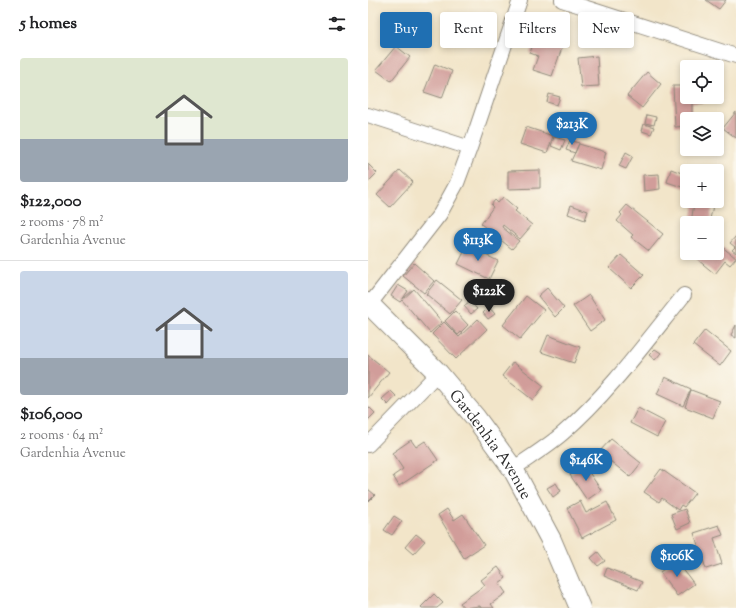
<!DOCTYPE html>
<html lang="en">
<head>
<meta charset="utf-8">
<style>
  :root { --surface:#fff; --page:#f6f6f6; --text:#202124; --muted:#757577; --line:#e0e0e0; --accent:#1f6fb2 }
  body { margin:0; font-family:"Sorts Mill Goudy",serif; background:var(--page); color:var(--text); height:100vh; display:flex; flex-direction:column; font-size:15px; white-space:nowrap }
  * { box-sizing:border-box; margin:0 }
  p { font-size:13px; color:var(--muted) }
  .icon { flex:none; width:22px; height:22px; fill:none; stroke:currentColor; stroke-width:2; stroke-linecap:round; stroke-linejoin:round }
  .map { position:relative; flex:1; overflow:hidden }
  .panel { display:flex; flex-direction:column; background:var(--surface); width:368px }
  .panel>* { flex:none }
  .banner { position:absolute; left:12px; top:12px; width:296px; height:36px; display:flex; gap:8px }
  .tools { position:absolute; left:312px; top:60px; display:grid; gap:8px }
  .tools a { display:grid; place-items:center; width:44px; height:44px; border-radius:4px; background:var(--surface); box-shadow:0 2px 6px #0003; font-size:20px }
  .price { position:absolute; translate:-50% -34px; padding:0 9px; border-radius:14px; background:var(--accent); color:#fff; font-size:13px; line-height:26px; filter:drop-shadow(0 1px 2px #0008) }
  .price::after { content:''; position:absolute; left:50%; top:24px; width:12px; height:9px; margin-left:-6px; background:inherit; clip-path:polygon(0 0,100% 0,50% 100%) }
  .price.selected { background:#222; color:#fff }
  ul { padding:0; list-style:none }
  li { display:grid; align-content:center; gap:8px; height:212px; padding:0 20px }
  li+li { border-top:1px solid var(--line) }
  li span { display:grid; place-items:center; height:124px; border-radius:4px; color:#555 }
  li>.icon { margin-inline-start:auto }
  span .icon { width:72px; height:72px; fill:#fffc; stroke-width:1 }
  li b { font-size:17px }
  h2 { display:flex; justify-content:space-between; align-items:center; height:48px; padding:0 20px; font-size:17px }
  .chip { padding:0 14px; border-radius:4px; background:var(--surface); box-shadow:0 2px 6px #0003; font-size:14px; line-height:36px }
  .chip.selected { background:var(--accent); color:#fff }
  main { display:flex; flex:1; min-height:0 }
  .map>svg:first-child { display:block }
  .building { fill:#d19d9a }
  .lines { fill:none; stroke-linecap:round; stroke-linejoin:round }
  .street-casing { stroke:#8e887a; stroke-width:16 }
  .secondary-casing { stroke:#8e887a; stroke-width:22 }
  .street { stroke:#fff; stroke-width:14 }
  .secondary { stroke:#fff; stroke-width:20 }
  .labels { text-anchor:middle; stroke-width:3.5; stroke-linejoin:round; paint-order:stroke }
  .street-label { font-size:16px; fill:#2b2b2b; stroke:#fbf7ec }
</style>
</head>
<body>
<main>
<section class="panel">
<h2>5 homes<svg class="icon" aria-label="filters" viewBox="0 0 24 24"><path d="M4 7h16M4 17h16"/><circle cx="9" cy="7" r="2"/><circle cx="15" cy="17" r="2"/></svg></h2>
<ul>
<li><span style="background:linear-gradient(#dfe7d0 65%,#9aa5b1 0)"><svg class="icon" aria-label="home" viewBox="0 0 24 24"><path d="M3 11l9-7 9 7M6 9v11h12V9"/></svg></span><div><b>$122,000</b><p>2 rooms · 78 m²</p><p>Gardenhia Avenue</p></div></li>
<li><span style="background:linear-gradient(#c9d6e8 70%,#9aa5b1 0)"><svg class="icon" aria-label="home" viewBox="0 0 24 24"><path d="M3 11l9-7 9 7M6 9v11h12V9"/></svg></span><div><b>$106,000</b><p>2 rooms · 64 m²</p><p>Gardenhia Avenue</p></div></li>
</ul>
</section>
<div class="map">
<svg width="368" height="608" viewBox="0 0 368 608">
  <rect width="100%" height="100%" fill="#fbf7ec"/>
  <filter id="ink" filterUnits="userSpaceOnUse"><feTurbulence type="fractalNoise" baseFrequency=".025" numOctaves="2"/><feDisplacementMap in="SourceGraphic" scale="8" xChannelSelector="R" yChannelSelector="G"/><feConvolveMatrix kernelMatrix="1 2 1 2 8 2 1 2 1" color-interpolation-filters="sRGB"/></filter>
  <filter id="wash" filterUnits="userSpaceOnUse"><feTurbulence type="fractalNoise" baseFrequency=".012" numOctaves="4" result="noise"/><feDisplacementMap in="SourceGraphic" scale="16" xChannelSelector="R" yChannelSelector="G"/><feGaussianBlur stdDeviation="0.9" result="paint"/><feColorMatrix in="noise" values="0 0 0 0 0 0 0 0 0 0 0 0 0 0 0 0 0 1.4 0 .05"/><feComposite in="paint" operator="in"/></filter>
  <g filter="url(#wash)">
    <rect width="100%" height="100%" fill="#f2e5c9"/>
    <g id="blocks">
      <path class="building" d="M338,0H358L351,9Z
        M187,30L199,34L184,76L165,70L170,56L162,53L168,35L183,41Z
        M28,46L42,57L23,81L8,70Z
        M229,56L231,86L213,87L210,58Z
        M67,64L84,71L74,98L56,92Z
        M279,72L293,84L274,108L259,96Z
        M305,86H319V97H337V103H324V119H319V126L307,127Z
        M181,94L192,97L189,105L179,102Z
        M368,112V138L355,128Z
        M279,115L288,117L286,125L277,123Z
        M276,124L286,127L283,134L274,131Z
        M158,127L185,136L179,153L152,144Z
        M196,128L205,130L202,138L194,136Z
        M186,137L197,140L193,150L183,146Z
        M202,140L211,143L207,153L198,150Z
        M211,144L238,152L233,170L203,161Z
        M258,152L265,156L258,169L251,166Z
        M0,164L9,173L0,182Z
        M303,169L319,175L317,188L299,182Z
        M32,170L45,182L22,207L9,195Z
        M172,170V188L140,189V171Z
        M291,174L292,189L276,191L275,175Z
        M135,197L149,209L147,211L164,225L152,239L135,225L134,227L151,241L144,249L113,224L125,207L123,205L127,200L130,203Z
        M326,203L345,206L341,223H323Z
        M203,205L220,211L217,220L200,214Z
        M259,205L295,234L281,251L263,237L265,235L249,221L254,215L252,213Z
        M368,236V253L364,250L367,247L362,243Z
        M99,246L130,261L121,279L90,264Z
        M353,246L368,258L362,265L357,261L347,274L330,260L336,253H349Z
        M253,255L276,275L263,288L241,268Z
        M46,263L66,281L56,293L35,276Z
        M69,280L94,300L82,314L58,294Z
        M30,285L40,291L34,300L46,289L74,322L62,333L34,300L32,302L23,296Z
        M179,288L196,308L187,317L170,296Z
        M221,295L237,320L222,331L205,306Z
        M158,296L176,310L152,339L135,325Z
        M102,301L109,309L103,314L96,306Z
        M121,307L127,314L120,319L115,313Z
        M87,311L100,325L90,335L77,321Z
        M110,319L119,329L88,359L64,334L76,322L91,337Z
        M368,325V338L363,335Z
        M337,330L363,351L352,366L325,345Z
        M180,335L212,347L206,363L173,352Z
        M287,349L293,353L287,360L281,355Z
        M0,355L21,372L0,398Z
        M145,362L176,386L165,400L134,376Z
        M297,377L323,389L315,406L289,394Z
        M323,390L352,401L345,418L317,407Z
        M23,391L28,396L20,405L14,399Z
        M0,406L7,413L0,420Z
        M270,408L297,422L289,437L262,423Z
        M243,439L273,463L262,477L231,452Z
        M43,440L48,447L57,441L70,460L31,486L25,476L35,469L24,453Z
        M216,465L233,490L219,500L202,475Z
        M293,469L327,493L316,507L313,505L310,510L294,498L291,502L276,492Z
        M188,483L193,491L185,497L179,488Z
        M0,489L7,495L0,502Z
        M212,501L218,513L239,502L248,520L214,538L199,508Z
        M79,509L86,520L95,514L116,545L96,558L70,515Z
        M317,509L322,523L309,529L303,514Z
        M26,516L34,521L24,535L16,530Z
        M351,525L355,535L346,538L354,564L338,569L326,533Z
        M48,534L57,541L45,554L37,547Z
        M230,552L237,561L230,566L223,558Z
        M308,560L326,584L309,596L292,572Z
        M130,567L138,578L131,583L138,593L123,604L126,608H113L112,606L96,608L92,603L117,585L113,580Z
        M239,568L274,582L270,590L236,576Z
        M66,594L75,603L69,608H54L53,607Z"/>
    </g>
  </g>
  <g filter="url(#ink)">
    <use href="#blocks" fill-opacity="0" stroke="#8e887a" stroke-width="1"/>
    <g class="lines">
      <defs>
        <path id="street" d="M194,0L368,56
          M0,115L102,148
          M2,304L72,214L89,183L102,148L152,0
          M0,445L70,373
          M145,469C162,457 180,446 195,433C241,393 278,342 316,295"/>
        <g id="secondary">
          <path id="s1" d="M0,303L70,373L107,417L145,469L183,540L212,608"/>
        </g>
      </defs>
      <use href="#street" class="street-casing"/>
      <use href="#secondary" class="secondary-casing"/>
      <use href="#street" class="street"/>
      <use href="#secondary" class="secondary"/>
    </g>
  </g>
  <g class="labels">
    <g class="street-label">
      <text dy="6" stroke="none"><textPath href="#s1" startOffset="188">Gardenhia Avenue</textPath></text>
    </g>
  </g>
</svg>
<div class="tools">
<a><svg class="icon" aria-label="locate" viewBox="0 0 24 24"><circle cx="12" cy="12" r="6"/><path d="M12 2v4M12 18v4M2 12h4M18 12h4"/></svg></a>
<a><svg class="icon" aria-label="layers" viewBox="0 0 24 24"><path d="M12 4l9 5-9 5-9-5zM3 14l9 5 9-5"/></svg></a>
<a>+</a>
<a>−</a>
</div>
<b class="price" style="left:204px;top:146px">$213K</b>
<b class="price" style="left:110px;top:262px">$113K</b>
<b class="price selected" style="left:121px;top:313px">$122K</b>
<b class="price" style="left:218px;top:482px">$146K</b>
<b class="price" style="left:309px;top:578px">$106K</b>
<div class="banner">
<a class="chip selected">Buy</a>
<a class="chip">Rent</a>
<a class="chip">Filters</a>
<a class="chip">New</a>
</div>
</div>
</main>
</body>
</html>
